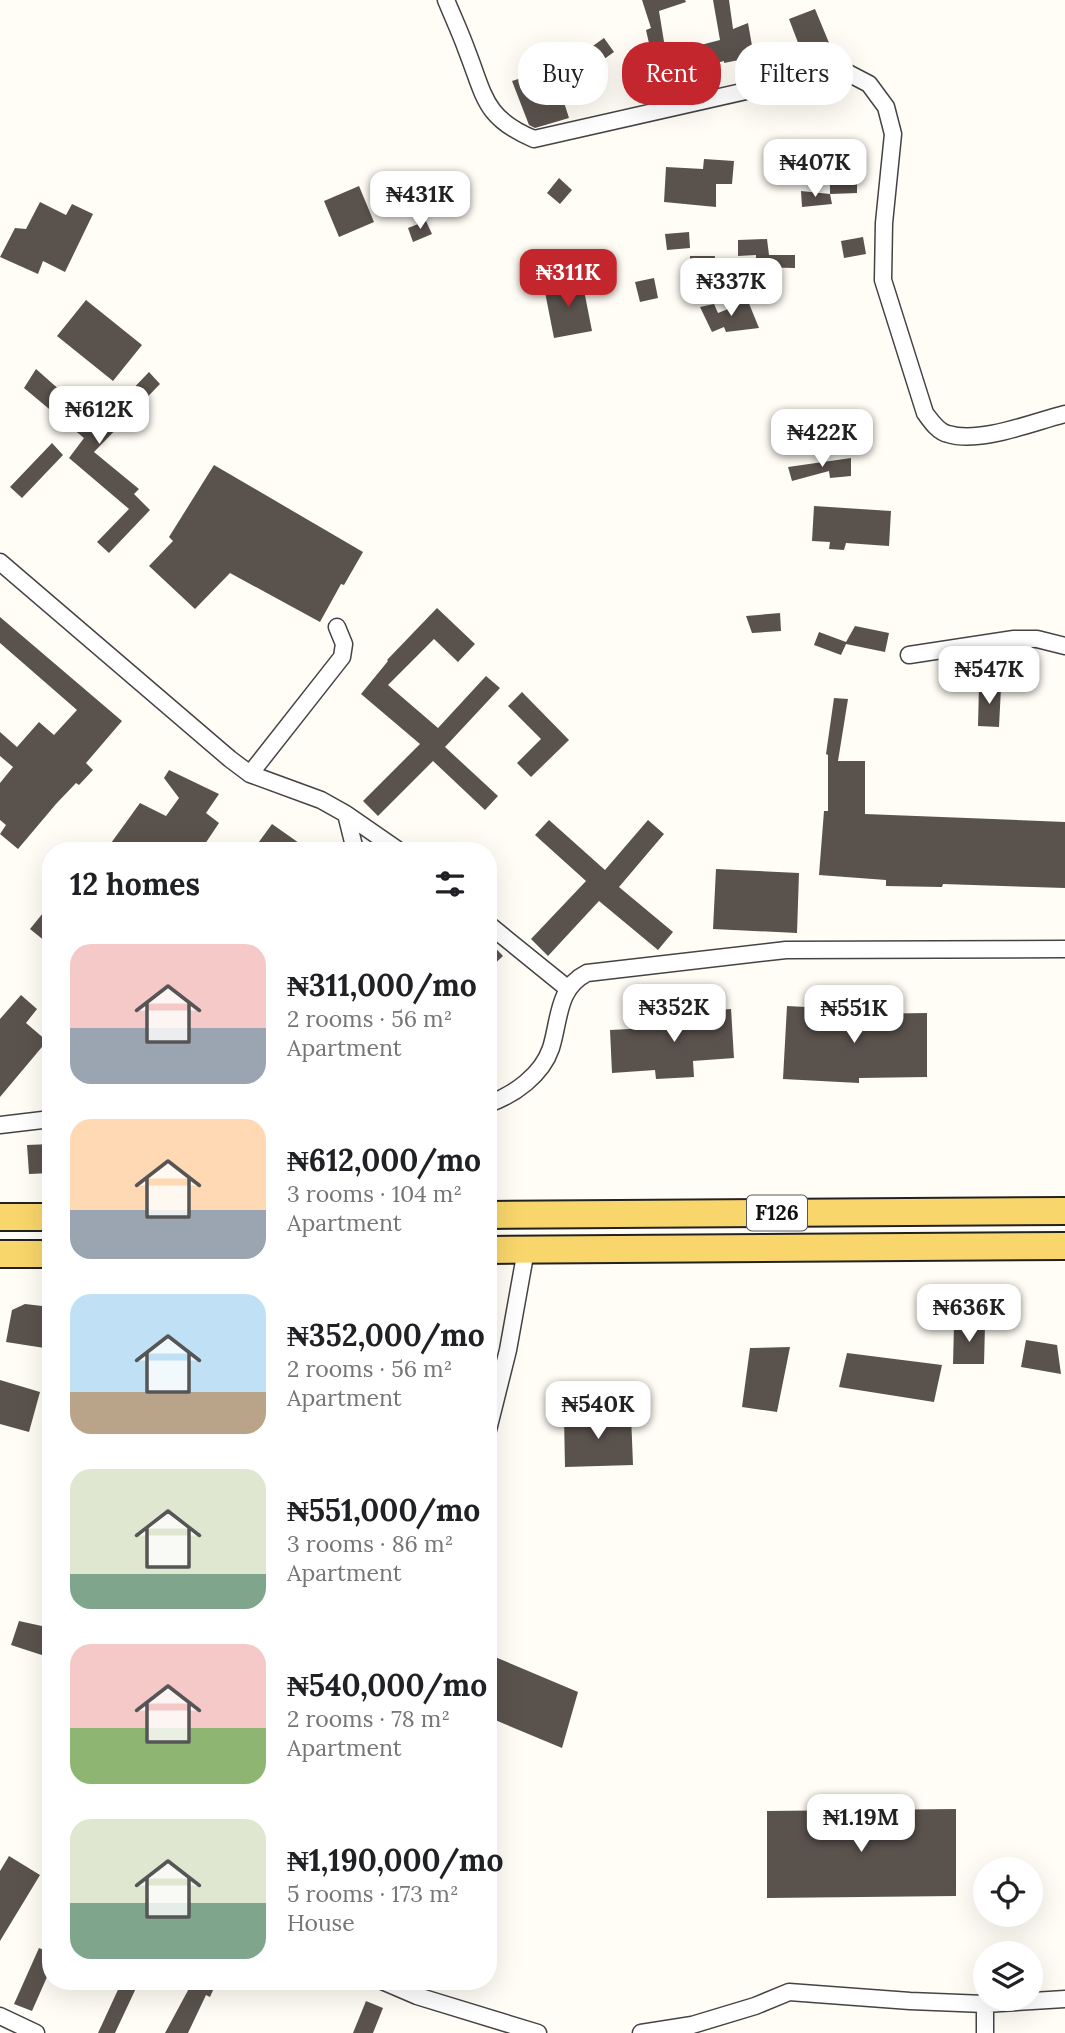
<!DOCTYPE html>
<html lang="en">
<head>
<meta charset="utf-8">
<style>
  :root { --surface:#fff; --page:#f6f6f6; --text:#202124; --muted:#757577; --accent:#c4262e }
  body { margin:0; font-family:Lora,serif; background:var(--page); color:var(--text); height:100vh; display:flex; flex-direction:column; font-size:26px; white-space:nowrap }
  * { box-sizing:border-box; margin:0 }
  p { font-size:23px; color:var(--muted) }
  .icon { flex:none; width:38px; height:38px; fill:none; stroke:currentColor; stroke-width:2; stroke-linecap:round; stroke-linejoin:round }
  .map { position:relative; flex:1; overflow:hidden }
  .panel { position:absolute; left:42px; top:842px; width:455px; height:1148px; display:flex; flex-direction:column; background:var(--surface); border-radius:28px; box-shadow:0 7px 28px #0002 }
  .panel>* { flex:none }
  .banner { position:absolute; left:518px; top:42px; width:441px; height:63px; display:flex; gap:14px }
  .controls { position:absolute; left:973px; top:1857px; display:grid; gap:14px }
  .controls a { display:grid; place-items:center; width:70px; height:70px; border-radius:50%; background:var(--surface); box-shadow:0 7px 28px #0002; font-size:35px }
  .price { position:absolute; translate:-50% -60px; padding:0 16px; border-radius:14px; background:#fff; color:#222; font-size:23px; line-height:46px; filter:drop-shadow(0 2px 4px #0008) }
  .price::after { content:''; position:absolute; left:50%; top:42px; width:21px; height:16px; margin-left:-10px; background:inherit; clip-path:polygon(0 0,100% 0,50% 100%) }
  .price.selected { background:var(--accent); color:#fff }
  ul { padding:0; list-style:none }
  li { display:flex; align-items:center; gap:21px; height:175px; padding:0 28px }
  li span { display:grid; place-items:center; flex:none; width:196px; height:140px; border-radius:21px; color:#555 }
  li>.icon { margin-inline-start:auto }
  span .icon { width:84px; height:84px; fill:#fffc; stroke-width:1 }
  li b { font-size:30px }
  h2 { display:flex; justify-content:space-between; align-items:center; height:84px; padding:0 28px; font-size:30px }
  .chip { padding:0 24px; border-radius:28px; background:var(--surface); box-shadow:0 7px 28px #0002; font-size:24px; line-height:63px }
  .chip.selected { background:var(--accent); color:#fff }
  .map>svg:first-child { display:block }
  .building { fill:#5a524d }
  .lines { fill:none; stroke-linecap:round; stroke-linejoin:round }
  .street-casing { stroke:#444; stroke-width:19 }
  .primary-casing { stroke:#222; stroke-width:30 }
  .street { stroke:#fff; stroke-width:16 }
  .primary { stroke:#f9d66b; stroke-width:26 }
  .labels { text-anchor:middle; stroke-width:7; stroke-linejoin:round; paint-order:stroke }
  .shield { fill:#fff; stroke:#585858; stroke-width:2 }
  .shield-label { font-size:21px; font-weight:bold; fill:#111 }
</style>
</head>
<body>
<div class="map">
<svg width="1065" height="2033" viewBox="0 0 1065 2033">
  <rect width="100%" height="100%" fill="#fffdf5"/>
  <path class="building" d="M642,0H685L686,2L659,11L666,54L720,40L713,0H729L733,29L748,23L754,57L724,63V61L657,79L646,30L651,28Z
    M815,9L832,50L805,61L789,19Z
    M604,38L614,52L586,72L576,58Z
    M534,74L544,103L561,93L569,118L535,128L529,125L512,81Z
    M704,159L734,161L732,184H716V207L664,202L666,167L703,169Z
    M559,178L572,190L560,204L547,193Z
    M857,178V193L830,194V179Z
    M359,186L374,222L339,237L324,201Z
    M801,191L830,194L832,204L802,207Z
    M40,202L66,215L72,204L93,214L65,272L43,261L38,274L0,257L15,228L26,229Z
    M426,221L432,234L413,242L408,228Z
    M689,232L690,248L667,250L665,234Z
    M863,237L866,254L844,258L841,241Z
    M767,239L769,255H795V268L756,267V255L738,256V240Z
    M690,256H715L714,269H690Z
    M654,278L658,298L640,302L635,282Z
    M582,280L592,331L554,338L544,287Z
    M86,300L142,345L113,381L57,336Z
    M748,301L759,328L726,332L724,327L712,332L700,307L714,304L718,313Z
    M36,369L96,422L100,423L149,372L160,384L94,452L139,489L134,494L150,510L109,553L97,542L129,509L69,458L84,438L24,388Z
    M52,443L63,455L22,498L10,487Z
    M851,458V476L830,478L829,471L792,481L788,467Z
    M214,465L363,552L344,585L341,584L320,622L230,573L195,609L149,566L173,541L169,537Z
    M814,506L891,511L889,546L846,543L844,550L829,549L830,542L812,541Z
    M437,608L475,644L458,662L434,639L388,685L438,728L486,676L500,688L445,747L498,796L485,810L433,761L378,816L363,801L420,744L361,694L388,661L387,660Z
    M780,613L781,631L752,633L746,616Z
    M0,617L122,721L86,763L93,770L79,785L76,783L56,804L18,849L0,834L6,825L0,820V783L13,767L0,756V732L17,747L39,722L54,735L77,710L0,643Z
    M855,626L889,633L885,652L846,644L841,655L814,645L819,632L846,642Z
    M979,686L1001,687L999,727L978,726Z
    M522,692L569,740L531,777L517,763L541,739L508,706Z
    M834,698L848,699L838,761H865V814L1065,822V888L943,884L942,887L886,886V880L819,875L824,811H828V755L826,754Z
    M169,770L219,794L206,813L219,823L201,850H106L140,803L166,816L179,798L164,778Z
    M549,820L605,870L648,820L664,834L619,887L673,932L658,950L599,901L548,956L531,939L586,881L535,835Z
    M272,824L309,850H253Z
    M716,869L799,873L797,933L713,929Z
    M43,913L51,920V946L30,929Z
    M488,940L503,956L488,970Z
    M21,995L37,1009L26,1023L47,1041L0,1097V1019Z
    M787,1006L862,1010V1014L927,1013V1077L859,1078V1083L783,1079Z
    M731,1009L734,1058L693,1061L694,1077L656,1079L655,1070L612,1073L610,1030L649,1028L652,1015Z
    M51,1144V1173L29,1174L27,1145Z
    M25,1304L51,1307V1349L6,1342L12,1310Z
    M954,1325H985L984,1364H953Z
    M1026,1340L1057,1345L1061,1374L1021,1367Z
    M790,1347L777,1412L742,1407L750,1348Z
    M847,1353L942,1365L934,1402L839,1387Z
    M0,1380L40,1392L29,1432L0,1424Z
    M631,1415L633,1465L565,1467L564,1417Z
    M19,1621L51,1628V1658L11,1645Z
    M488,1654L578,1692L562,1748L488,1717Z
    M956,1809V1896L767,1898V1811Z
    M9,1856L40,1875L0,1941V1871Z
    M39,1948L51,1953V1968L32,2011L14,2004Z
    M122,1981L137,1986L115,2033H98Z
    M193,1981H217L210,1997L206,1995L188,2033H165Z
    M366,2001L383,2008L373,2033H353Z"/>
  <g class="lines">
    <defs>
      <path id="street" d="M446,0C453,17 461,34 467,51C485,97 484,118 534,139L821,74L846,72L869,84L886,107L893,134L884,223L883,280L925,413C931,421 938,432 948,434C980,444 1033,422 1065,414
        M0,562L230,759L250,774L321,800L346,814L355,850
        M909,655L1014,639H1037L1065,646
        M250,774L342,657L344,644L337,627
        M346,814L398,850
        M488,924L567,988
        M488,1104C514,1095 542,1075 551,1048C560,1019 557,988 587,973L786,950L1065,949
        M0,1125L51,1119
        M488,1430L508,1350L526,1250
        M382,1981L417,1996L538,2033
        M0,2016L36,2033
        M641,2033L692,2025L755,2006L789,1992L910,2001L985,2004L1065,1999
        M985,2033V2004"/>
      <path id="primary" d="M488,1215L1065,1211
        M0,1217H51
        M488,1250L1065,1246
        M0,1254H51"/>
    </defs>
    <use href="#street" class="street-casing"/>
    <use href="#primary" class="primary-casing"/>
    <use href="#street" class="street"/>
    <use href="#primary" class="primary"/>
  </g>
  <g class="labels">
    <rect class="shield" x="747" y="1195.5" width="60" height="35" rx="5"/>
    <g class="shield-label">
      <text x="777" y="1220">F126</text>
    </g>
  </g>
</svg>
<div class="controls">
<a><svg class="icon" aria-label="locate" viewBox="0 0 24 24"><circle cx="12" cy="12" r="6"/><path d="M12 2v4M12 18v4M2 12h4M18 12h4"/></svg></a>
<a><svg class="icon" aria-label="layers" viewBox="0 0 24 24"><path d="M12 4l9 5-9 5-9-5zM3 14l9 5 9-5"/></svg></a>
</div>
<b class="price" style="left:815px;top:199px">₦407K</b>
<b class="price" style="left:420px;top:231px">₦431K</b>
<b class="price selected" style="left:568px;top:309px">₦311K</b>
<b class="price" style="left:731px;top:318px">₦337K</b>
<b class="price" style="left:99px;top:446px">₦612K</b>
<b class="price" style="left:822px;top:469px">₦422K</b>
<b class="price" style="left:989px;top:706px">₦547K</b>
<b class="price" style="left:674px;top:1044px">₦352K</b>
<b class="price" style="left:854px;top:1045px">₦551K</b>
<b class="price" style="left:969px;top:1344px">₦636K</b>
<b class="price" style="left:598px;top:1441px">₦540K</b>
<b class="price" style="left:861px;top:1854px">₦1.19M</b>
<div class="banner">
<a class="chip">Buy</a>
<a class="chip selected">Rent</a>
<a class="chip">Filters</a>
</div>
<section class="panel">
<h2>12 homes<svg class="icon" aria-label="filters" viewBox="0 0 24 24"><path d="M4 7h16M4 17h16"/><circle cx="9" cy="7" r="2"/><circle cx="15" cy="17" r="2"/></svg></h2>
<ul>
<li><span style="background:linear-gradient(#f6c9c9 60%,#9aa5b1 0)"><svg class="icon" aria-label="home" viewBox="0 0 24 24"><path d="M3 11l9-7 9 7M6 9v11h12V9"/></svg></span><div><b>₦311,000/mo</b><p>2 rooms · 56 m²</p><p>Apartment</p></div></li>
<li><span style="background:linear-gradient(#ffd9b3 65%,#9aa5b1 0)"><svg class="icon" aria-label="home" viewBox="0 0 24 24"><path d="M3 11l9-7 9 7M6 9v11h12V9"/></svg></span><div><b>₦612,000/mo</b><p>3 rooms · 104 m²</p><p>Apartment</p></div></li>
<li><span style="background:linear-gradient(#bfe0f5 70%,#b9a48a 0)"><svg class="icon" aria-label="home" viewBox="0 0 24 24"><path d="M3 11l9-7 9 7M6 9v11h12V9"/></svg></span><div><b>₦352,000/mo</b><p>2 rooms · 56 m²</p><p>Apartment</p></div></li>
<li><span style="background:linear-gradient(#dfe7d0 75%,#7fa58c 0)"><svg class="icon" aria-label="home" viewBox="0 0 24 24"><path d="M3 11l9-7 9 7M6 9v11h12V9"/></svg></span><div><b>₦551,000/mo</b><p>3 rooms · 86 m²</p><p>Apartment</p></div></li>
<li><span style="background:linear-gradient(#f6c9c9 60%,#8fb573 0)"><svg class="icon" aria-label="home" viewBox="0 0 24 24"><path d="M3 11l9-7 9 7M6 9v11h12V9"/></svg></span><div><b>₦540,000/mo</b><p>2 rooms · 78 m²</p><p>Apartment</p></div></li>
<li><span style="background:linear-gradient(#dfe7d0 60%,#7fa58c 0)"><svg class="icon" aria-label="home" viewBox="0 0 24 24"><path d="M3 11l9-7 9 7M6 9v11h12V9"/></svg></span><div><b>₦1,190,000/mo</b><p>5 rooms · 173 m²</p><p>House</p></div></li>
</ul>
</section>
</div>
</body>
</html>
